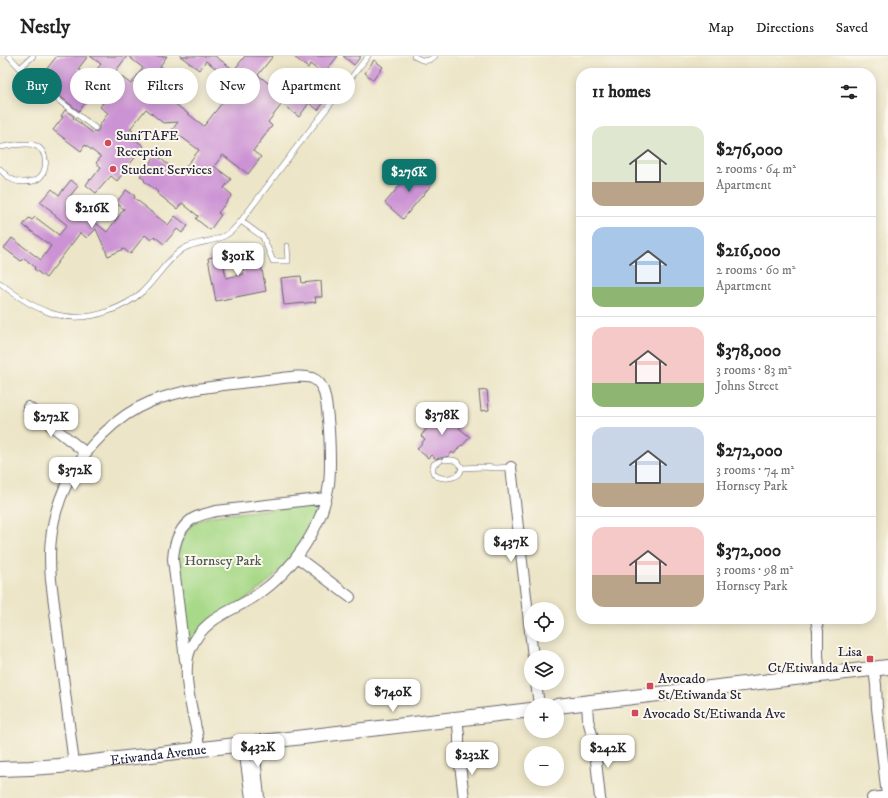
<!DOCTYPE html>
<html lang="en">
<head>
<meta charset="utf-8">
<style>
  :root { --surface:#fff; --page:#f2f2f2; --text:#222; --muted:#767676; --line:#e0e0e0; --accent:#0f766e }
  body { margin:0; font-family:"IM FELL DW Pica",serif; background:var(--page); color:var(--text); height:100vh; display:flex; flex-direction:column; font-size:15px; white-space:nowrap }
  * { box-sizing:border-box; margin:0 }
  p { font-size:13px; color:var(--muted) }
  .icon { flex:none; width:22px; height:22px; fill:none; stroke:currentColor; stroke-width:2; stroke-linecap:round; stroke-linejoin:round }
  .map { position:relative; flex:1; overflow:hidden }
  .panel { position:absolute; left:576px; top:12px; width:300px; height:556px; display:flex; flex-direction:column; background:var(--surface); border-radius:16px; box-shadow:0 2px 10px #0003 }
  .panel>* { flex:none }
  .top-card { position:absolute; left:12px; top:12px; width:380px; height:36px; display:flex; gap:8px }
  .tools { position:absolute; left:524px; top:546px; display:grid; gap:8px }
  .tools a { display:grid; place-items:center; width:40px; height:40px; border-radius:50%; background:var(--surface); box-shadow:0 2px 10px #0003; font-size:20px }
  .price { position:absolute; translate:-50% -34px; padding:0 9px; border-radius:8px; background:#fff; color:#222; font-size:13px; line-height:26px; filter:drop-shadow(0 1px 2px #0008) }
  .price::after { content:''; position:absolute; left:50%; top:24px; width:12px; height:9px; margin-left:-6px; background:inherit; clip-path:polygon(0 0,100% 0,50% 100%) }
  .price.selected { background:var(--accent); color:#fff }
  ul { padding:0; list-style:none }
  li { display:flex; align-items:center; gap:12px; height:100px; padding:0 16px }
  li+li { border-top:1px solid var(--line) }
  li span { display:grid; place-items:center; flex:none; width:112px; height:80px; border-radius:12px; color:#555 }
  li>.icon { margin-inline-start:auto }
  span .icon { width:48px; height:48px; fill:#fffc; stroke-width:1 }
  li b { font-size:17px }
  h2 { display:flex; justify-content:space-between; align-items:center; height:48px; padding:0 16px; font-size:17px }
  .tag { padding:0 14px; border-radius:18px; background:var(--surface); box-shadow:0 2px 10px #0003; font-size:14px; line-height:36px }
  .tag.selected { background:var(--accent); color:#fff }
  header { display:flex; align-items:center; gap:24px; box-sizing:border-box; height:56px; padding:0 20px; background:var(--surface); border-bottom:1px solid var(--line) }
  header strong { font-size:19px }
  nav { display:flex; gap:22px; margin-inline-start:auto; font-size:14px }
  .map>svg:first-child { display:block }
  .green { fill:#a8d988; stroke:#657e62 }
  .building { fill:#cc93d4 }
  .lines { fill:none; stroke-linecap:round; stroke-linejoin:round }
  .lane-casing { stroke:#69666c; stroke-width:6 }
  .street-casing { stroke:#69666c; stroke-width:12 }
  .secondary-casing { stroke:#69666c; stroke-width:16 }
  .lane { stroke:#fff; stroke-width:5 }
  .street { stroke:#fff; stroke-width:10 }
  .secondary { stroke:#fff; stroke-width:14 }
  .poi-dot { fill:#d1495b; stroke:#fbf7ec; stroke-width:1.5 }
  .labels { text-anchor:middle; stroke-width:4; stroke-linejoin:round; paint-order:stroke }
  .poi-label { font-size:14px; fill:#22223b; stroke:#fbf7ec; text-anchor:start }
  .park-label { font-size:14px; fill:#4a5952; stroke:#fbf7ec }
  .street-label { font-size:14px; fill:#22223b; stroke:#fbf7ec }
</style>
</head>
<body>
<header>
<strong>Nestly</strong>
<nav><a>Map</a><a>Directions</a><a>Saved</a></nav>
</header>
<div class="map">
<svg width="888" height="742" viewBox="0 0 888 742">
  <rect width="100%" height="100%" fill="#fbf7ec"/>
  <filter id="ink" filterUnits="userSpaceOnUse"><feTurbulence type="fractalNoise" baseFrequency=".025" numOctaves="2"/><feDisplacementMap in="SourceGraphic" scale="8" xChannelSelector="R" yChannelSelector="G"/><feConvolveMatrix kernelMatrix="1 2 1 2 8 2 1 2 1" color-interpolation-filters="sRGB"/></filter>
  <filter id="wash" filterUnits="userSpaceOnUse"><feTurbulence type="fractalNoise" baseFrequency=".012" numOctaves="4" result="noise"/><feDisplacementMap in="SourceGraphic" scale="16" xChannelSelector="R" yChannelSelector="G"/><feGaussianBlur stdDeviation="0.9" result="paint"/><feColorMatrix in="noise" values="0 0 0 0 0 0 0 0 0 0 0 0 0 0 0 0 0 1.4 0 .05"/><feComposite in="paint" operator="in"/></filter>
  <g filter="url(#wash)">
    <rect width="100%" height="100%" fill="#ece5c7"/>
    <path class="green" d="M315,448L316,449L318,454L310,473L289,505L265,529L190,584L188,583L187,582L178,504C179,489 183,473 197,466C201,463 207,462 212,460Z"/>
    <g id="blocks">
      <path class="building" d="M57,0H88L78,13L90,22L101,8L90,0H127L115,16L131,28L143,12L128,0H167L160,10L174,21L161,37L204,70L229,38L211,24L218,14L206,5L199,14L180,0H215L234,14L245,0H273L258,19L290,44L303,28L325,45L318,54L309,47L299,61L282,48L268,66L272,70L253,95L261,101L248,118L223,99L214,110L231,123L224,132L232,139L218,157L221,159L210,174L196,163L198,160L182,147L177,153L157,137L158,136L144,125L145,124L140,120L156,99L180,118L199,94L172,74L178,66L163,67L146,53L130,73L133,75L129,79L144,90L117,125L111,120L96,137L86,129L90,123L91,124L101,111L96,107L101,101L85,89L81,95L53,74L63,61L61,60L65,54L74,61L73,62L93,77L94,76L98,75L99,73V70L108,57L100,51L103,47L92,38L79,55L54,36L61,27L45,15Z
        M293,0H338L323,18L310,8L308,12Z
        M343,0H361L354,9Z
        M374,4L383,11L373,24L365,17Z
        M415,111L433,127L403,163L385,147Z
        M71,124L78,130L67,144L107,176L124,153L116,147L126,134L135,140L134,142L146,151V152L168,169L175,160L188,170L182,177L177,173L164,188L154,180L151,184L145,179L130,198L124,193L108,200L96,173L87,182L80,177L46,222L34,213L35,211L24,202L21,205L4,192L12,182L41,204L51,190L23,169L29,162L32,164L35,161L59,179L67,169L51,156L52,155L40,146L47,138H48L52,133L59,139Z
        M258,193L266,235L216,245L208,202L222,199L226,222L244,218L239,197Z
        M301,220L302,227L321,225L322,241H315L316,246L284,249L281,222Z
        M487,334L489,354L481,355L479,335Z
        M450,347L451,355L442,356L460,371L459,372L470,381L462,390L461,389L454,398L452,396L449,400L436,403L431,399L428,402L417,393L425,383L421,380L439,356L438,348Z"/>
    </g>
  </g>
  <g filter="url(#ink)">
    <use href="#blocks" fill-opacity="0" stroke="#69666c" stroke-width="1"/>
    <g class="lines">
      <defs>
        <path id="lane" d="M9,0L28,21L95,72
          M414,0C422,5 427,7 435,0
          M20,12L33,0
          M0,91C11,90 24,86 34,89C49,94 49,118 36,124C32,126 27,126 24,126C13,126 7,121 0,113
          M241,165L263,181L273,205H288L287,190
          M0,227C34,254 66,271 109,255C120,251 132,245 141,237C156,224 165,205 183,193C196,185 213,187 226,179C232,176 237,170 241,165L296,92L368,0
          M445,404C453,403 458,404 462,412
          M440,405L434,408C426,424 452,425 459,418C461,416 461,414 462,412L483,411L496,412L511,411"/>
        <path id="street" d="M28,351L86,397
          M511,411L533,601
          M297,501L350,541
          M816,563L818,575V600L820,619
          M185,604L173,503C174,487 179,471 194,462C201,458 209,457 216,455L326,442
          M874,613L876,629L877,652L887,740
          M536,627L539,649
          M587,647L588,664L594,686L600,742
          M457,662L459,679V700L464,742
          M257,686L256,711L259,742
          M241,688L245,700L251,742
          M74,708L51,524C50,510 49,497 51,483C55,443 74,406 103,378C116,365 133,353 150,346C188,331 228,329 267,324C280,323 300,318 312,322C317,324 321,328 323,334C327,343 328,364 329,374C330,392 331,410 329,428C323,470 293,515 257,539C232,556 204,561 191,592C181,614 191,650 196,672C198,679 198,686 199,693
          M872,742L888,740"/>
        <g id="secondary">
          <path d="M557,650L888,611"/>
          <path id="s1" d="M0,713L30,712L59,710L531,654"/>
        </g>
      </defs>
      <use href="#lane" class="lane-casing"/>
      <use href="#street" class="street-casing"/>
      <use href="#secondary" class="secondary-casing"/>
      <use href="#lane" class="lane"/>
      <use href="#street" class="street"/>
      <use href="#secondary" class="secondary"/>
    </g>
  </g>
  <g class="poi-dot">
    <circle cx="108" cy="87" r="4"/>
    <circle cx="113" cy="113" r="4"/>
    <rect x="866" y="599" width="8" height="8" rx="2"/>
    <rect x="646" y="626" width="8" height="8" rx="2"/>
    <rect x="631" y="653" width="8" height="8" rx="2"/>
  </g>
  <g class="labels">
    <g class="poi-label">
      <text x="116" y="84">SuniTAFE<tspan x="116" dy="16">Reception</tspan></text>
      <text x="121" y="118">Student Services</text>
      <text x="862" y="600" text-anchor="end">Lisa<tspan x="862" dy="16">Ct/Etiwanda Ave</tspan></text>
      <text x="658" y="627">Avocado<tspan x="658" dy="16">St/Etiwanda St</tspan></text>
      <text x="643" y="662">Avocado St/Etiwanda Ave</text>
    </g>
    <g class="park-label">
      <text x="223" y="509">Hornsey Park</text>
    </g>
    <g class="street-label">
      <text dy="5" stroke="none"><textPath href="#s1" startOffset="159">Etiwanda Avenue</textPath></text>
    </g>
  </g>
</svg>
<div class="tools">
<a><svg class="icon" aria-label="locate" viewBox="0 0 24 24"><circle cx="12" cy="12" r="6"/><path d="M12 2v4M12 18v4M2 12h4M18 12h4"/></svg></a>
<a><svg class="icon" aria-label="layers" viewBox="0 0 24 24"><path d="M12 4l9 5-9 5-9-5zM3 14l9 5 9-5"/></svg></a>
<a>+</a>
<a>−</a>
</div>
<b class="price selected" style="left:409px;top:137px">$276K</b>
<b class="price" style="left:92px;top:173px">$216K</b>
<b class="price" style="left:238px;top:221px">$301K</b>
<b class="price" style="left:442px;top:380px">$378K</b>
<b class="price" style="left:51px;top:382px">$272K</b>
<b class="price" style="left:75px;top:435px">$372K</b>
<b class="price" style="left:511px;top:507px">$437K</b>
<b class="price" style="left:393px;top:657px">$740K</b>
<b class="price" style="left:258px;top:712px">$432K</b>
<b class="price" style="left:608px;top:713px">$242K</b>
<b class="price" style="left:472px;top:720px">$232K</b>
<div class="top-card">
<a class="tag selected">Buy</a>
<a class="tag">Rent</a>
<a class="tag">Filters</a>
<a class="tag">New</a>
<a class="tag">Apartment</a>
</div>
<section class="panel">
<h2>11 homes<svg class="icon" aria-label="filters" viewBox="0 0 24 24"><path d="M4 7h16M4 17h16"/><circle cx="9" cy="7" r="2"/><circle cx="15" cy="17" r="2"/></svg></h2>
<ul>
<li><span style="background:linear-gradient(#dfe7d0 70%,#b9a48a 0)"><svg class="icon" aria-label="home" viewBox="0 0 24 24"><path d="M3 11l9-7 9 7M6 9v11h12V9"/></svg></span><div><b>$276,000</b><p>2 rooms · 64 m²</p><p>Apartment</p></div></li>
<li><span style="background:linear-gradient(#a9c7e8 75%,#8fb573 0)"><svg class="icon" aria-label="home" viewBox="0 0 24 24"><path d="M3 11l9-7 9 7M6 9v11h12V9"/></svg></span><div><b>$216,000</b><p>2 rooms · 60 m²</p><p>Apartment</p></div></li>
<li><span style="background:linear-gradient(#f6c9c9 70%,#8fb573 0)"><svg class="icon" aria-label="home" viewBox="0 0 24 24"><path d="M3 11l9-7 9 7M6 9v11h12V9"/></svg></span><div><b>$378,000</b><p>3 rooms · 83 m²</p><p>Johns Street</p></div></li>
<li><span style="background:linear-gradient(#c9d6e8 70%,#b9a48a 0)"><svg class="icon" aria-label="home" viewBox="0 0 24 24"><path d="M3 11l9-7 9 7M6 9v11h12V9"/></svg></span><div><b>$272,000</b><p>3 rooms · 74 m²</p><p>Hornsey Park</p></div></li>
<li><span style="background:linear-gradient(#f6c9c9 60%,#b9a48a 0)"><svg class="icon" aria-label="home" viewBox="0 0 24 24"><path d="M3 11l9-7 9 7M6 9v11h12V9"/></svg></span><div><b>$372,000</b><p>3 rooms · 98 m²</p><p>Hornsey Park</p></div></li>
</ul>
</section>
</div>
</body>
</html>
